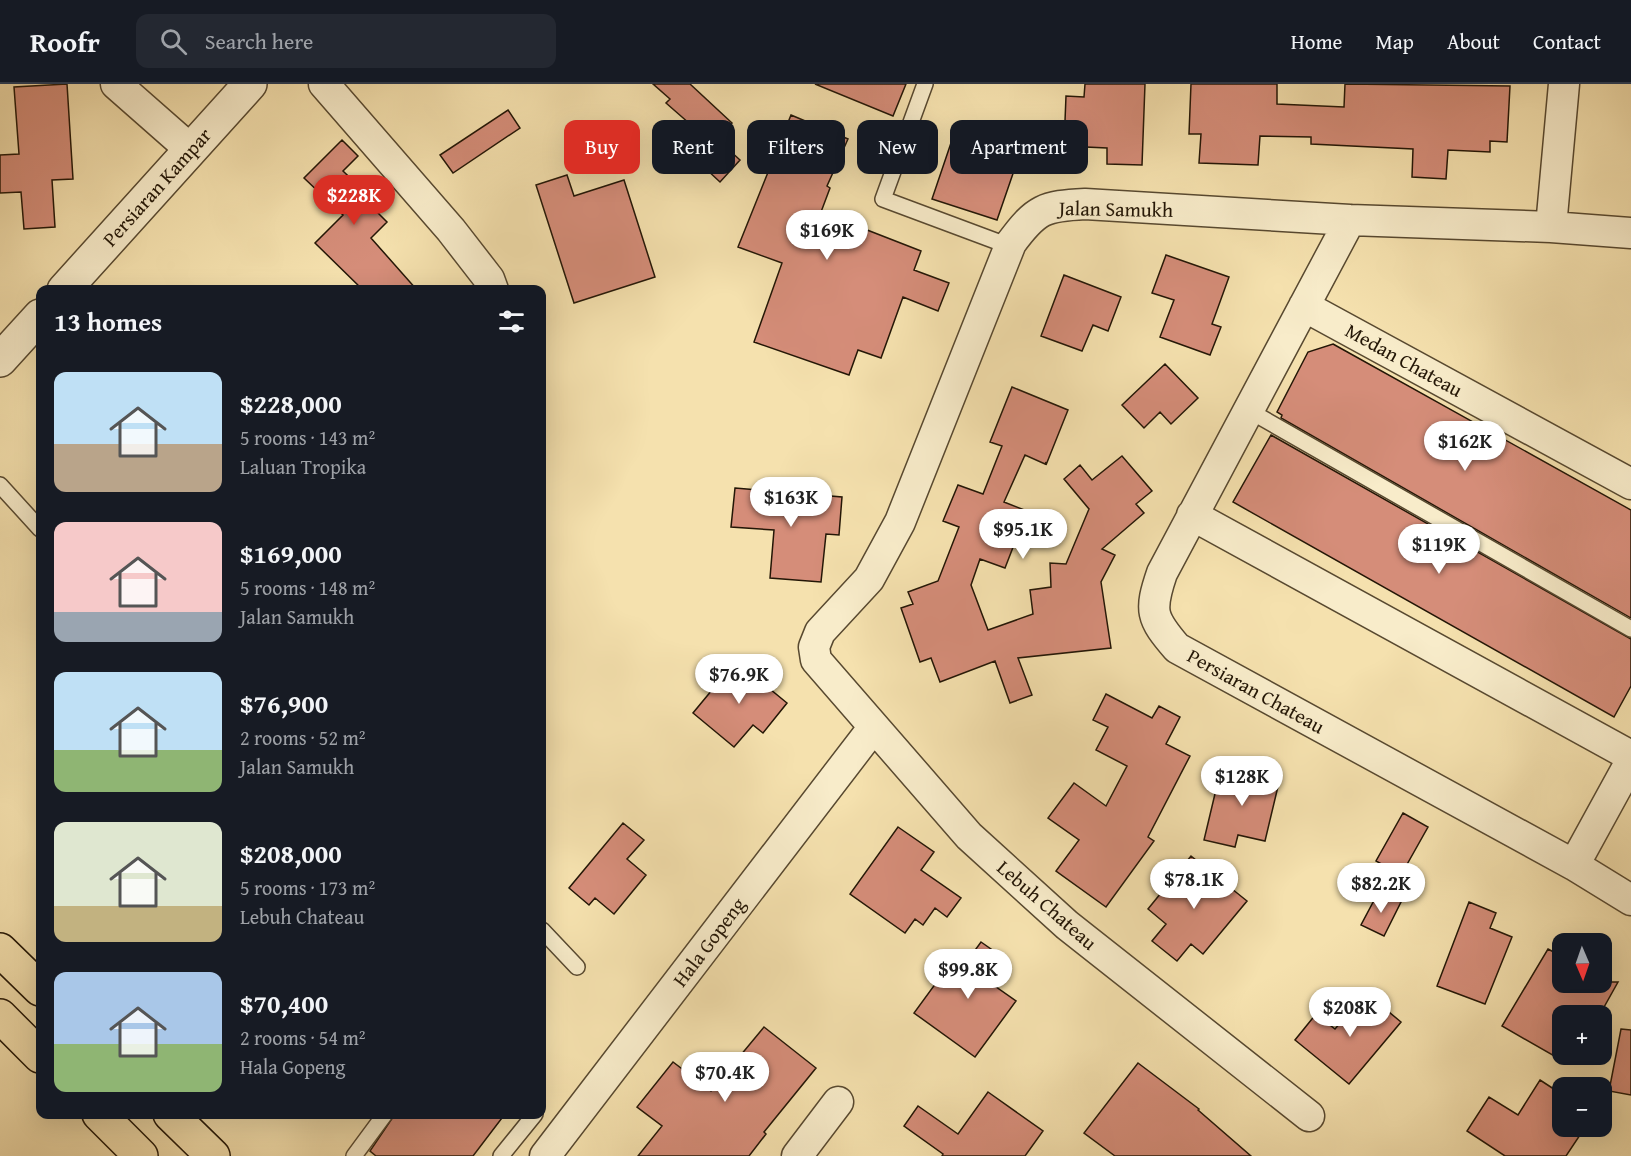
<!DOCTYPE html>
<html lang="en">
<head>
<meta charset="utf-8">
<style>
  :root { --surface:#171b24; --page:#242831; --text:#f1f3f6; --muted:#9ea1a6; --line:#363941; --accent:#d93025 }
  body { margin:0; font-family:"Gentium Book Plus",serif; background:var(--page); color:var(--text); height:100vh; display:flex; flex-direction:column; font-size:22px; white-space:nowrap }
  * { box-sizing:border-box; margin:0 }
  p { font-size:20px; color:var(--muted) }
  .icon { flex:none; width:33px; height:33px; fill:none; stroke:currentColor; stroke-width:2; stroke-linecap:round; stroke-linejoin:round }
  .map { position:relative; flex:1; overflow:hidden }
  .side { position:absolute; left:36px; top:201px; width:510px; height:834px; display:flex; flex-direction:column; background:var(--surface); border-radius:12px; box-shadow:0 6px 24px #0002 }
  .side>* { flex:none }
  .banner { position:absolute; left:564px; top:36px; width:570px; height:54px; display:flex; gap:12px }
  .needle { width:39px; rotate:178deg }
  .controls { position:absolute; left:1552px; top:849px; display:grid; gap:12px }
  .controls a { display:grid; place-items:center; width:60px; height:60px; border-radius:12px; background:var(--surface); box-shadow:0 6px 24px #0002; font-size:30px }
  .price { position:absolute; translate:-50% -51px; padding:0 14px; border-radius:21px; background:#fff; color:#222; font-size:20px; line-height:39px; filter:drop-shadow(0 2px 3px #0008) }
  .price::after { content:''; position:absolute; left:50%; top:36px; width:18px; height:14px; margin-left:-9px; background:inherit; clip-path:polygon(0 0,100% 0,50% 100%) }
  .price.current { background:var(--accent); color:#fff }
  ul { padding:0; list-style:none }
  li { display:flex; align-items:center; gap:18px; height:150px; padding:0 18px }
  li span { display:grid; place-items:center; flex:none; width:168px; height:120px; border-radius:12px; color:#555 }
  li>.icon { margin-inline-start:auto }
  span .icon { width:72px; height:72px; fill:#fffc; stroke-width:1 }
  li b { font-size:26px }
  h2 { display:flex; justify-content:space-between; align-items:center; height:72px; padding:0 18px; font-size:26px }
  .pill { padding:0 21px; border-radius:12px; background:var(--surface); box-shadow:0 6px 24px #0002; font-size:21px; line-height:54px }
  .pill.current { background:var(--accent); color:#fff }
  header { display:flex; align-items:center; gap:36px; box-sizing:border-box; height:84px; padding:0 30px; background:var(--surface); border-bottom:2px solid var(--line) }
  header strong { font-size:28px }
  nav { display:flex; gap:33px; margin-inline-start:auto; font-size:21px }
  .search { width:420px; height:54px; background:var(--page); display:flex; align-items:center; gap:15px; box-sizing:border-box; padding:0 21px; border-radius:12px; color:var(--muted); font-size:22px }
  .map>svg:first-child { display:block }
  .building { fill:#d58d79; stroke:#231606; stroke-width:1.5 }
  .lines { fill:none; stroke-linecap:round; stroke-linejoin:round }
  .service-casing { stroke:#584930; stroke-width:18 }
  .minor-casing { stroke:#584930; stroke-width:33 }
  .tertiary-casing { stroke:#584930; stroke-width:36 }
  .trunk-casing { stroke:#231606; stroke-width:36 }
  .service { stroke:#f8ecca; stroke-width:15 }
  .minor { stroke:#f8ecca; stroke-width:30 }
  .tertiary { stroke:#f8ecca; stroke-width:33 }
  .trunk { stroke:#f5e1ae; stroke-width:33 }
  .labels { text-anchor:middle; stroke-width:4.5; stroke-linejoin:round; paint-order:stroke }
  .street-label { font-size:20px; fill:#231606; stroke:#f8ecca }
</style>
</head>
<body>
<header>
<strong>Roofr</strong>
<div class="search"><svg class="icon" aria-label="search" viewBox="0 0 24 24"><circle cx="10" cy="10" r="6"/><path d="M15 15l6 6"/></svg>Search here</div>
<nav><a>Home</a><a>Map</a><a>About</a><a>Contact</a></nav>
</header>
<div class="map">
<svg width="1631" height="1072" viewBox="0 0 1631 1072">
  <rect width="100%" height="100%" fill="#f5e1ae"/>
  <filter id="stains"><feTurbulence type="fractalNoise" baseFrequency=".00333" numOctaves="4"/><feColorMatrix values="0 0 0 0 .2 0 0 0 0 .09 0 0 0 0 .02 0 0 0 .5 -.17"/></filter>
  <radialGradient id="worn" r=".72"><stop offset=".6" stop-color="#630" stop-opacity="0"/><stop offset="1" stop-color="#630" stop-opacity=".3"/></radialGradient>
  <path class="building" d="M67,0L73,95L52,96L55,143L24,145L21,108L0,109V71L19,70L14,3Z
    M653,0H690L732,39L717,55L740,76L720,98L675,56L690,40L666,19L670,15Z
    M815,0H906L893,32Z
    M1085,0H1145L1142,81L1107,80V64L1064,62L1066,12L1084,13Z
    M1191,0H1277V20L1344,23L1345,0L1510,2L1507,58L1490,57V68L1448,66L1446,95L1412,93L1413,65L1311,60V53L1260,52L1258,81L1199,79L1201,50H1189Z
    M508,26L520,44L453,89L440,71Z
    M791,31L848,55L827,102L830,104L821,128L921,167L914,186L949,199L938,227L903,213L881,274L858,266L849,291L754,258L782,179L738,163Z
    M342,56L358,72L343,87L369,112L365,116L387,138L371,154L417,206H363L315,159L343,131L304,94Z
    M952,56L1017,78L997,136L932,115Z
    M567,91L574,112L624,96L655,193L574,219L536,101Z
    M1166,171L1229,193L1212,240L1221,243L1210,271L1160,253L1174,216L1152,209Z
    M1064,191L1121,213L1108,247L1093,241L1082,267L1041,252Z
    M1333,260L1631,426V534L1281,334L1282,331L1277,328L1308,268Z
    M1165,280L1198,314L1171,340L1160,328L1144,344L1122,321Z
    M1012,303L1068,326L1046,381V378L1045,380L1025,371L1004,418L1027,427L1005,484L980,475L971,501L988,546L1033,530L1030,506L1051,503L1050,479L1066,480L1089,425L1064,395L1080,381L1092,396L1122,372L1152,407L1136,420L1144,429L1102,465L1115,471L1101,498L1111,564L1018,574L1032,611L1010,619L995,577L940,598L931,574L920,578L901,524L913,520L908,508L938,497L959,443L943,437L958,401L983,410L1002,362L990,358Z
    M1271,351L1631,555V602L1614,633L1233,418Z
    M735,404L842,413L839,451L826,450L821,498L770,494L774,446L731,443Z
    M736,577L787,619L763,649L753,641L734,663L693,629Z
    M1106,610L1152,634L1159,622L1180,633L1166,660L1190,672L1148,753L1154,757L1106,823L1056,787L1079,756L1048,734L1074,699L1106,722L1127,682L1096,666L1108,643L1093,636Z
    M1236,683L1280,694L1265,757L1238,751L1235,763L1204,756L1219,693L1233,696Z
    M1403,729L1428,743L1401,791L1376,777Z
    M623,739L644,756L627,775L646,791L614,830L595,814L589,821L569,804Z
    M898,743L934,768L921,786L961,814L947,833L935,824L923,841L915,835L905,849L850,810Z
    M1191,772L1247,817L1203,870L1191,860L1177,877L1152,857L1166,840L1148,825Z
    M1379,807L1401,818L1384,852L1361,841Z
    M1469,818L1496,829L1490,844L1512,853L1485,920L1437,902Z
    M981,858L1008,877L992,900L1016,917L975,973L914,929L955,873L965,880Z
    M1548,865L1563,873V898H1618L1599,932H1563V977L1502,942Z
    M1366,909L1401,938L1349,1000L1295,956L1316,930L1335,945Z
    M764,943L816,984L764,1048L766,1050L749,1072H638L662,1042L637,1023L673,978L711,1007Z
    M1621,945L1631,946V1011L1609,1007Z
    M1138,979L1199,1025L1198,1026L1251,1072H1115L1084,1049Z
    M1540,996L1563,1011V1042H1586L1566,1072H1505L1467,1047L1489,1013L1518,1031Z
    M988,1008L1043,1047L1025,1072H942L943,1070L904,1042L918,1022L958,1050Z
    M395,1030H505L473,1072H376L370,1067Z"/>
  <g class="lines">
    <defs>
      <path id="service" d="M925,0L883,115L1009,162
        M1248,326L1631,545
        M0,401L40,445
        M542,846L577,883
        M354,1072L385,1030
        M501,1072L535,1030"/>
      <path id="minor" d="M116,0L191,66
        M324,0L451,146L489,195L493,206
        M1350,136L1162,489C1149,527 1151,534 1177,564L1574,781L1631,816
        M1551,143L1564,0
        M1304,222L1631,400
        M1192,431L1631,672
        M1574,781L1631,677
        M1309,1032L1067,841L969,752L816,576L814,563L820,548L869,495L900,438L1011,159C1036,125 1044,122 1085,120L1350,136L1551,143L1631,149
        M545,1072L873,644
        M797,1072L838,1018"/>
      <path id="tertiary" d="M64,206L250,0
        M0,276L40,232"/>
      <path id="trunk" d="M0,866L40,905
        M0,932L40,972
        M99,1030L141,1072
        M170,1030L213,1072"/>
    </defs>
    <use href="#service" class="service-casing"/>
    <use href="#minor" class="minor-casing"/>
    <use href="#tertiary" class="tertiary-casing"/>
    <use href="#trunk" class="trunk-casing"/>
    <use href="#service" class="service"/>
    <use href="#minor" class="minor"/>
    <use href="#tertiary" class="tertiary"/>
    <use href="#trunk" class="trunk"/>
  </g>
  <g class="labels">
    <g class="street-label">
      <text transform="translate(157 103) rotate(-48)" y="7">Persiaran Kampar</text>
      <text transform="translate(1116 125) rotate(1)" y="7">Jalan Samukh</text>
      <text transform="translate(1404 276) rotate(29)" y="7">Medan Chateau</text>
      <text transform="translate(1256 607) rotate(29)" y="7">Persiaran Chateau</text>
      <text transform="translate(1047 821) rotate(41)" y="7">Lebuh Chateau</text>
      <text transform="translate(709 858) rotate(-53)" y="7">Hala Gopeng</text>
    </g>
  </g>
  <rect width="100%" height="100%" filter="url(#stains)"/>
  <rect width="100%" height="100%" fill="url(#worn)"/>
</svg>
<div class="controls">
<a><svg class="needle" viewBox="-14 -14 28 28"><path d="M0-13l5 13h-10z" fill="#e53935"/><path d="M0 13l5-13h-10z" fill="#9ea1a6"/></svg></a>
<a>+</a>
<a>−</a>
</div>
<b class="price current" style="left:354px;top:142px">$228K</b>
<b class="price" style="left:827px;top:177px">$169K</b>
<b class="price" style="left:1465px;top:388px">$162K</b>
<b class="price" style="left:791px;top:444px">$163K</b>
<b class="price" style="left:1023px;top:476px">$95.1K</b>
<b class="price" style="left:1439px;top:491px">$119K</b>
<b class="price" style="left:739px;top:621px">$76.9K</b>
<b class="price" style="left:1242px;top:723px">$128K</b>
<b class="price" style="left:1194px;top:826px">$78.1K</b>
<b class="price" style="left:1381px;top:830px">$82.2K</b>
<b class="price" style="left:968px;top:916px">$99.8K</b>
<b class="price" style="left:1350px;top:954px">$208K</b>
<b class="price" style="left:725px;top:1019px">$70.4K</b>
<div class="banner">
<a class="pill current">Buy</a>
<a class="pill">Rent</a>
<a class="pill">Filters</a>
<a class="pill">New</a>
<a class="pill">Apartment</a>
</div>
<section class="side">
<h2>13 homes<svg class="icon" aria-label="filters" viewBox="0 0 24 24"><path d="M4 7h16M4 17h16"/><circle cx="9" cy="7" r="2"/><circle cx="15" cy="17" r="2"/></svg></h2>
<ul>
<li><span style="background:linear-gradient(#bfe0f5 60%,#b9a48a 0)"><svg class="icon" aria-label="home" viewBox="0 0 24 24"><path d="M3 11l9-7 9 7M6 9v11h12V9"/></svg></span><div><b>$228,000</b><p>5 rooms · 143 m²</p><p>Laluan Tropika</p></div></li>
<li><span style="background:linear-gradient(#f6c9c9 75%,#9aa5b1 0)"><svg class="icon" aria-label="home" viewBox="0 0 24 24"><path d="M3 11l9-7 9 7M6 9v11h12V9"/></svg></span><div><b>$169,000</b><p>5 rooms · 148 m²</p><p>Jalan Samukh</p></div></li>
<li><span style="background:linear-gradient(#bfe0f5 65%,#8fb573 0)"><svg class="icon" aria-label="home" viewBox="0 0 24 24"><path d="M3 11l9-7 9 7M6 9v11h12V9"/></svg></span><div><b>$76,900</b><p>2 rooms · 52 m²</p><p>Jalan Samukh</p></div></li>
<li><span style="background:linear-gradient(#dfe7d0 70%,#c2b280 0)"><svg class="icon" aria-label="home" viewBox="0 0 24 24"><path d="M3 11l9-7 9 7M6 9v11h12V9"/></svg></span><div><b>$208,000</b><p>5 rooms · 173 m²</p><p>Lebuh Chateau</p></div></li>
<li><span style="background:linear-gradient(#a9c7e8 60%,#8fb573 0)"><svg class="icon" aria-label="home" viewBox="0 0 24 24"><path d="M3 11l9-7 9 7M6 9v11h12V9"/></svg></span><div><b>$70,400</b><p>2 rooms · 54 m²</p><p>Hala Gopeng</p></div></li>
</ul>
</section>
</div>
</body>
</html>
